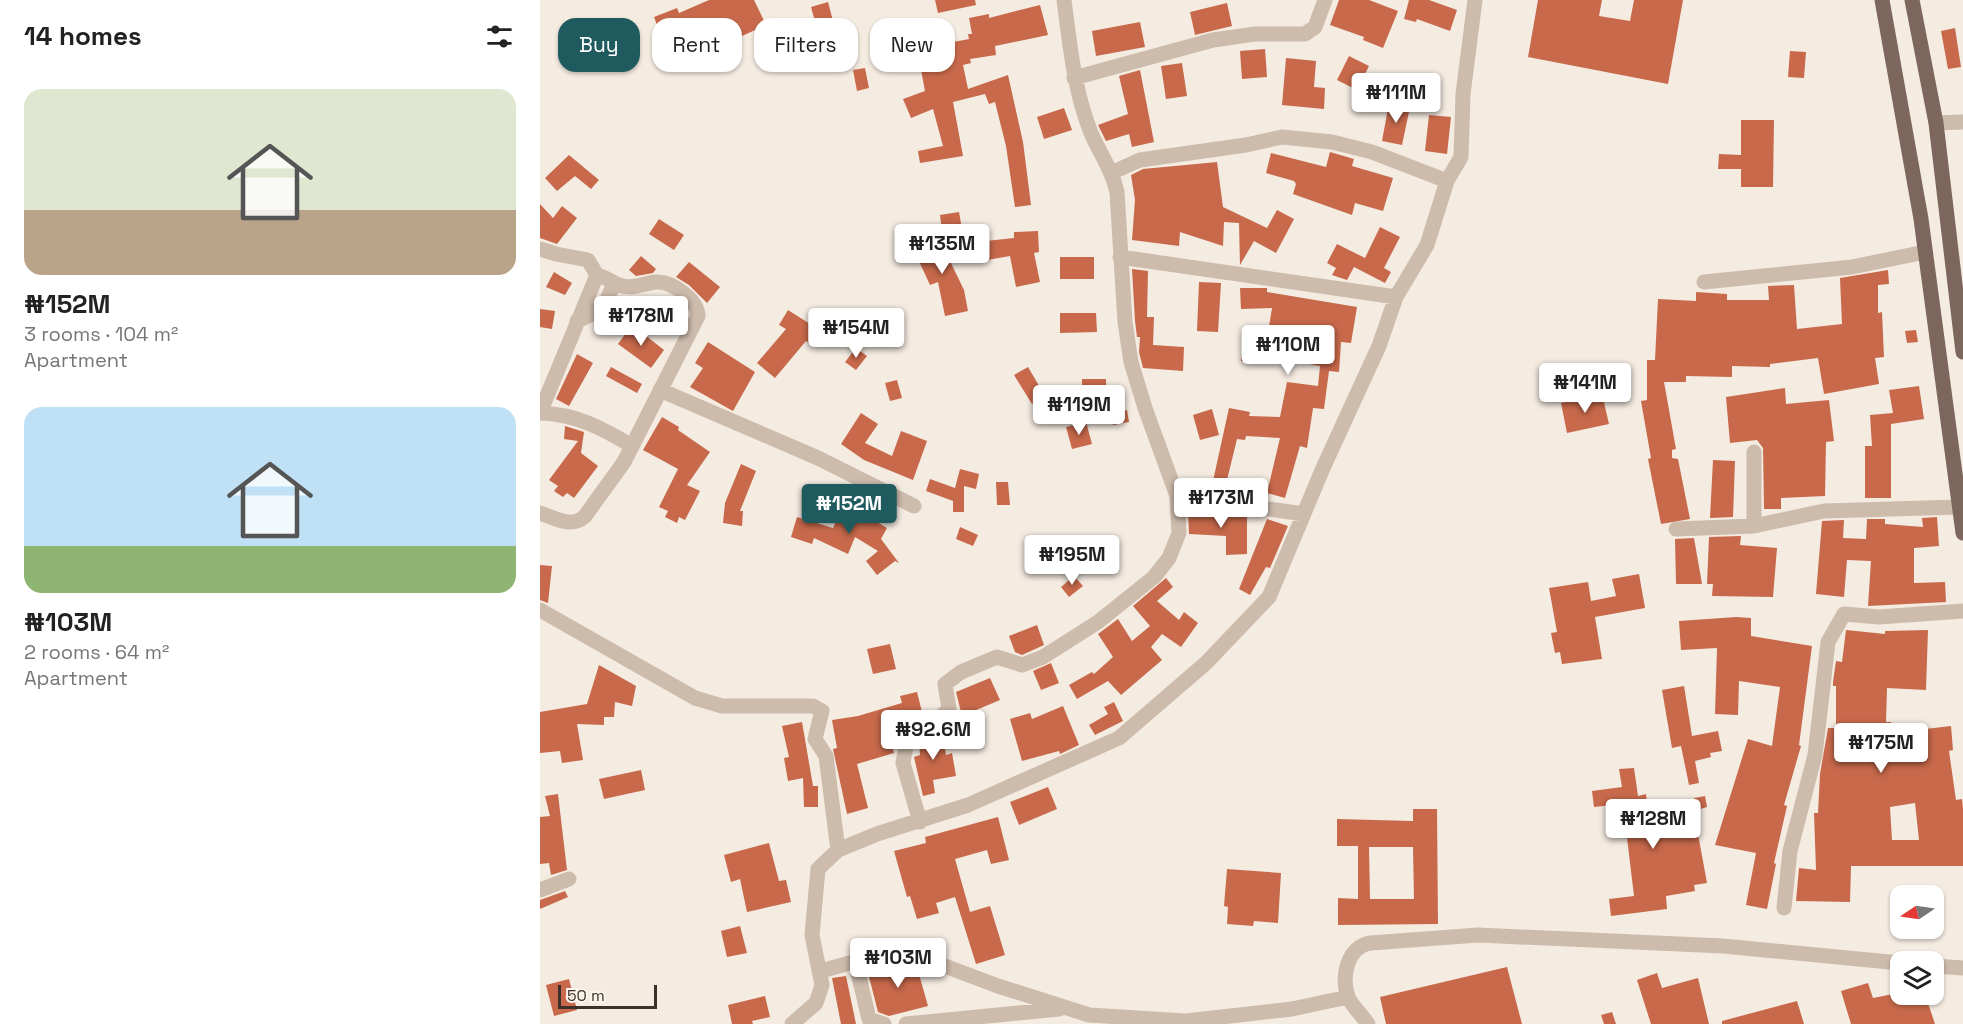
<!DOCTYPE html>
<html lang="en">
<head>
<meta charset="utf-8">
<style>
  :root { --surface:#fff; --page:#f2f2f2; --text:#222; --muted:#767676; --accent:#1f5a5e }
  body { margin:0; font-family:"Space Grotesk",sans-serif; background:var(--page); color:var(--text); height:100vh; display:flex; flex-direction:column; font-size:22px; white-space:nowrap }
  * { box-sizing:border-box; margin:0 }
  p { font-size:20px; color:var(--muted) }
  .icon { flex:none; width:33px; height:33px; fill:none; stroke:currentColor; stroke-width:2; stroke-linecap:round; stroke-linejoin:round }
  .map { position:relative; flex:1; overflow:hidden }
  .panel { display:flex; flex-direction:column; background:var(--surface); width:540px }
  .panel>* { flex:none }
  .banner { position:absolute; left:18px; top:18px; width:570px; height:54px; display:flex; gap:12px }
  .needle { width:39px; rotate:257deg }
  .fabs { position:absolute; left:1350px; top:885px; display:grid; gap:12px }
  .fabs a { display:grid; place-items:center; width:54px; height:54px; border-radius:12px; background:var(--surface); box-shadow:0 2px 4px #0004; font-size:30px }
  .scale { position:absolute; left:18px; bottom:15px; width:99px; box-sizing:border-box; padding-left:6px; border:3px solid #3b302b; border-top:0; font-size:16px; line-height:21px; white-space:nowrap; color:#3b302b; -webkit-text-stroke:4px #fbf5ee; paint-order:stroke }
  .price { position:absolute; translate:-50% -51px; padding:0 14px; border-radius:6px; background:#fff; color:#222; font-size:20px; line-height:39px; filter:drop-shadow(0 2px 3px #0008) }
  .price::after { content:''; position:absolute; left:50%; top:36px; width:18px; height:14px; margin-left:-9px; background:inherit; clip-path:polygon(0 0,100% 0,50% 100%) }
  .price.active { background:var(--accent); color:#fff }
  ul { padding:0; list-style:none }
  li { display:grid; align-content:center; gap:12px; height:318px; padding:0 24px }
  li span { display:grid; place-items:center; height:186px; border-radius:18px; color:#555 }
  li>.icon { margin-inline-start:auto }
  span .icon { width:108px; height:108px; fill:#fffc; stroke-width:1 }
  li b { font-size:26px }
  h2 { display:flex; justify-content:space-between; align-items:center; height:72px; padding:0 24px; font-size:26px }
  .chip { padding:0 21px; border-radius:18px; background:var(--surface); box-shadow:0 2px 4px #0004; font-size:21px; line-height:54px }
  .chip.active { background:var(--accent); color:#fff }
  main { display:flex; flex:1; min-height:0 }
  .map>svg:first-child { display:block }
  .building { fill:#c8694b; fill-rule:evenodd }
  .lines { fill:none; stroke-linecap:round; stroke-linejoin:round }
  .minor { stroke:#cdbbac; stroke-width:15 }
  .major { stroke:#7d675c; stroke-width:15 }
</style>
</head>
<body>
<main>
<section class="panel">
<h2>14 homes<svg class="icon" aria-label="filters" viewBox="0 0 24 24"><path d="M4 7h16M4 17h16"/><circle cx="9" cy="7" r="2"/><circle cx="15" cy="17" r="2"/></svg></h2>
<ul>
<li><span style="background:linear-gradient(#dfe7d0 65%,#b9a48a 0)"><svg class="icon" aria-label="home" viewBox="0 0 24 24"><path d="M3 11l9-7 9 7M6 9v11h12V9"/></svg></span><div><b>₦152M</b><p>3 rooms · 104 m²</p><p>Apartment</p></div></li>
<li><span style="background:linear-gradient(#bfe0f5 75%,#8fb573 0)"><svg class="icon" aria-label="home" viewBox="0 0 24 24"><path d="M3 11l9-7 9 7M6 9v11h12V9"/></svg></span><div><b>₦103M</b><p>2 rooms · 64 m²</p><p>Apartment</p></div></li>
</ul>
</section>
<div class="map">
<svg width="1423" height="1024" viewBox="0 0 1423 1024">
  <rect width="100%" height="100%" fill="#f4ebe1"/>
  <path class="building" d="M169,0H214L226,25L191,41L193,45L167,55L163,44L129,57L114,17L137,8L139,13Z
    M395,0H435L436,5L398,13Z
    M799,0H829L858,11L843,48L823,40L824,37L790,25Z
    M869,0H889L917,10L910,31L877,19L876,22L864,19Z
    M998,0H1062L1059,16L1090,21L1094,0H1143L1128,84L988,57Z
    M288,2L293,21L276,25L271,7Z
    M687,3L692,26L655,35L650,12Z
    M500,5L508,35L455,46L456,55L430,59L431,63L423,65L428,89L468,75L483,142L491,205L475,207L466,146L455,102L449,104L445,94L413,102L423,156L380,163L378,151L403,146L393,109L371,118L363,99L385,91L376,43L397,39L398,45L429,39L428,34H432L429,18L449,14V18Z
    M600,22L605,47L556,56L552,31Z
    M1415,28L1421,67L1408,69L1401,31Z
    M725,49L727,77L702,79L700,51Z
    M1250,51L1266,52L1264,78L1248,77Z
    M809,56L829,66L817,90L797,80Z
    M746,58L776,61L774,87L785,88L784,109L742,105Z
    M642,63L647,96L626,99L621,66Z
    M325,68L329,88L317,91L313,70Z
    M600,70L614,142L592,147L589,134L566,141L558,125L588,114L579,76Z
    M849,103L870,107L862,145L842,141Z
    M524,108L532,130L504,139L497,117Z
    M889,115L911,117L907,154L885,151Z
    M1201,120H1234L1233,187H1201V169H1178L1179,154L1201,155Z
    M790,152L814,159L812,166L853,178L843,211L815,203L812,215L753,194L756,184L754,181L726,173L731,153L786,167Z
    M29,155L59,180L51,189L35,176L17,191L5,178Z
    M677,162L683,207L727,228L737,210L754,219L736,253L714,241L700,265L699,223L684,222L683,246L640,232L639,246L592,240L595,200L591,175L603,169Z
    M0,204L13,218L22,206L37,218L17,244L0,238Z
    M419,212L422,229L402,231L400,215Z
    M119,219L144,235L134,250L109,234Z
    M840,227L860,237L844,268L851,272L845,283L814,267L807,280L792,275L796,268L787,263L797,244L825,258Z
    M498,231L499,252L494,253L500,282L476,287L470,256L447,260L446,241L474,238V232Z
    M405,239L408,257L424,290L428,311L405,316L398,282L390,285L372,246Z
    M101,256L116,269L113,273L96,276L89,270Z
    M520,257H554V279H520Z
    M149,262L180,287L167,303L149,285L136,277Z
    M592,269L608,271L607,317H614L613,345L644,347L643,371L603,368L599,352L600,337H597L595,321Z
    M1348,270L1349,284L1338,285V313L1342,312L1344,357L1335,358L1339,384L1284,394L1278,358L1230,364V367L1192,366V377L1146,376V382H1124L1136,449L1132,450V458L1138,459L1150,519L1121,524L1108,459L1111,458L1101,401L1107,400V360H1115L1118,299L1156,301V292L1187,294V300H1229L1228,286L1254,285L1257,329L1302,324L1300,278Z
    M14,272L32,283L25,295L6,287Z
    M659,282L681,283L678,332L657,331Z
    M700,288H727V292L817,307L811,343L801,342L799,372L789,371L784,409L773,408L767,448L760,446L745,498L727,493L740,438L706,436L705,440L697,439L686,484L673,481L689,408L710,412L709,416L740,417L747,382L778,386L780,366L727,356L726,364L701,361L704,336L727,339L732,308L701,309Z
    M80,298L95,310L83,326L68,315Z
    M0,309L15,311L12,329L0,327Z
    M248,310L278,329L269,343L266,341L235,378L217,363L246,329L239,325Z
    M520,313H556L557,332L520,333Z
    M299,315L317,326L311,336L293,326Z
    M92,325L124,350L111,368L78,344Z
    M1376,330L1378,342L1367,343L1365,331Z
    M168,342L215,372L193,411L150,387L163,368L155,363Z
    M316,348L327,356L316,370L305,362Z
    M37,354L53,363L29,406L16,399Z
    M71,367L102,384L97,393L66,376Z
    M488,367L505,396L492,404L474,375Z
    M542,379H566V400H542Z
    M357,380L362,398L350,401L345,383Z
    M1379,386L1384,419L1351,424V498H1325V446H1332L1330,415L1353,413L1349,390Z
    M1245,388L1246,404L1289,400L1294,441L1286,442L1285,496L1241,498V509H1224L1223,448L1217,440L1190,443L1186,397Z
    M1062,394L1069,424L1027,433L1021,403Z
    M672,409L679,435L660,440L653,415Z
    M587,410L589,422L573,425L571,415Z
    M321,413L338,424L325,443L352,456L361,431L387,441L373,480L324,460L301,444Z
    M122,417L139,427L138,430L170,452L147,485L160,491L145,520L139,517L137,523L125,517L128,511L119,507L138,469L103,450Z
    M546,422L552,444L532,449L526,427Z
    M25,426L44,432L41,453L58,466L34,498L27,493L23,497L14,491L18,486L9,480L38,441L24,439Z
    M1173,460L1195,461L1193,517L1170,518Z
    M201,464L216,471L200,511H203L202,526L183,523L185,503Z
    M420,469L439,474L436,489L424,486V512H413V501L386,491L390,479L415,488Z
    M456,482H468L470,505H457Z
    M306,500L327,510L325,515L347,528L341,539L359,563L355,561L337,575L326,561L338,551L315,537L308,554L274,538L272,544L251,537L257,517L293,528Z
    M669,510L678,512V515L707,516V554L686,555V536L649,534L648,511Z
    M1397,517L1399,546L1374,548V583L1405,582L1406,602L1328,606L1331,561L1307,560L1304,597L1276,594L1282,521L1304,520L1303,538L1326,539L1327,519H1345V524L1383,527L1382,518Z
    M727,519L748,526L730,568L726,567L710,595L699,589Z
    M420,527L438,535L433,546L416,539Z
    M1201,536L1200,545L1237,548L1233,597L1172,596L1173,584H1167L1169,537Z
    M1154,538L1162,584H1136L1135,539Z
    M0,565L12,566L8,603L0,600Z
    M1099,574L1105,608L1055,617L1062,659L1022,664L1020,652L1015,653L1011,633L1017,632L1009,588L1048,582L1051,601L1076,596L1072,579Z
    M534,576L543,586L529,597L521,587Z
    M626,578L633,587L617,601L639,620L644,612L658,623L641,647L622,634L611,647L622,660L581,695L568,681L537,699L529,685L552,672L554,674L573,657L558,634L578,619L592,641L610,626L593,606Z
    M1196,617L1211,618V636L1272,646L1259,745L1261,746L1244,805L1247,806L1234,863L1236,864L1227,909L1206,905L1216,853L1175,845L1208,739L1232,746L1240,687L1199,681L1198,715L1175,714L1177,648L1141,650L1139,621Z
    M497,625L504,645L482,655L475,652L469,636Z
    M1306,630L1345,634V631L1388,630L1386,690L1347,688L1346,722H1351V733L1411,726L1413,750L1409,751L1416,800L1422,799L1423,809V866H1311L1310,902L1256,901L1259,868L1276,870L1274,813H1278L1280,774L1288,728H1296V686H1293V682L1296,661L1302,662ZM1375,803L1379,840H1352L1350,807Z
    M350,644L356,669L333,674L327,649Z
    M511,663L519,683L501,690L493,671Z
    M59,665L96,686L92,706L75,702L74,717H64V725L37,724L43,760L22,763L20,751L0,753V712L47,704Z
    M450,678L460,700L422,716L416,692Z
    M1144,686L1152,736L1178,731L1182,751L1170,753L1171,757L1155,761L1159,783L1149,785L1141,746L1132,748L1122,690Z
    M377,692L382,712L352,720L354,727L347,729L354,753L317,764L328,808L307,814L293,749L297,748L292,720L318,716L362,703L360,696Z
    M574,702L583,721L555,735L549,725L568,714L564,707Z
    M523,706L539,745L520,754L519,751L482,761L470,719L490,713L492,719Z
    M262,722L273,786H278V807H264L263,778L248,781L244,758L249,757L242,726Z
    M402,728L406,755L412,753L416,776L393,780L395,793L383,796L374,757L380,755L378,732L394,734Z
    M1094,768L1098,796L1106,794L1108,814L1144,810L1147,836L1158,834L1167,883L1154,885L1155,891L1126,896L1127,909L1071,916L1069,899L1094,896L1083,804L1054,807L1052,791L1082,787L1079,769Z
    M101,770L105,790L64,799L59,779Z
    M508,787L517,809L479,825L470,802Z
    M18,794L27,870L11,875L9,863L0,864V817L10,816L5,796Z
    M1165,796L1167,807L1157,810L1154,798Z
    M873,809H897L898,924L798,925V898L818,899V846H797V819L873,821ZM829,847H873L874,899H830Z
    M458,817L469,860L451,864L447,850L415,859L430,912L450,906L465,955L436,964L415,897L396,903L399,913L377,919L370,896L367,897L354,851L386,843L385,837Z
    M229,843L239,881L246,880L251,902L207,912L200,879L191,882L184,855Z
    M687,869L741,873L738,923L714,921L713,926L687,924L688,907L684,906Z
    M25,891L28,897L0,909V900Z
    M200,926L207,953L187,957L181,931Z
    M375,960L388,1006L349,1016L338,1012L328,973Z
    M967,967L982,1024H846L840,997Z
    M1117,973L1122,988L1158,978L1169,1024H1111L1097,980Z
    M306,976L316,1024H301L292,978Z
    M29,979L37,1010L14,1016L6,985Z
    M1328,983L1333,998L1358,993L1385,994L1395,1024H1311L1301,991Z
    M225,996L230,1017L212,1021L213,1024H192L188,1005Z
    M1257,1001L1264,1024H1182V1021Z
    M1072,1012L1076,1024H1064L1061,1015Z"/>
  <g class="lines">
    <path class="minor" d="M534,78L673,40L715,34H765L775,27L785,0
      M1396,123L1423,122
      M573,172L600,160L706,145L742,137L792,142L832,152L907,181
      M0,249L16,254L48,260L57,275L0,413
      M580,257L856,297
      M1164,282L1312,267L1385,252
      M37,321C57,313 69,304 73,283
      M120,390L278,458L374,506
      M0,413C36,414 62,428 92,446
      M637,496L764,514
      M0,513C15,518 32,529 45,516L84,462L158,316C158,300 132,281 116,282C105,283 95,289 83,286C73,284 67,277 57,275
      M1214,526V452
      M1136,529L1214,526L1284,511L1419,507
      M0,610L155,698L182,706H273L282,711L275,739L286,756L298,850
      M380,822L363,763L370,724L382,721L392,724L409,709L405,684L421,672L457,657L482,665L503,657L558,622L614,577L629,558L639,533L637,496L605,408L591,362L585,322L577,192C572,169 560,154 551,133C534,90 530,45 524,0
      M0,890L29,879
      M1244,908L1250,851L1275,755L1288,642L1304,614L1339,617L1423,611
      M315,960L329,1019L344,1024
      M1394,966L1423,968
      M281,971L370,946L402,965L458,986L549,1015L646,1021L752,1009L808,997
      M252,1024L276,1003L282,985L272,935L278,869L298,850L337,834L428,805L579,738L666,663L729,597L783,468L839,346L856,297L887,245L907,181L921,157L923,94L935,0
      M366,1024L519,1009
      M828,1024C822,1015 812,1006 808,997C801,977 807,946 831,943L938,935L1183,946L1360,963"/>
    <path class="major" d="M1342,0L1381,219L1423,533
      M1372,0L1396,123L1423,352"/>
  </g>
</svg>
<div class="fabs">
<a><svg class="needle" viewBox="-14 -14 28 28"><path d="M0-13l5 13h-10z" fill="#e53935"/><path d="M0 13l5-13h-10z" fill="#767676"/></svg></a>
<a><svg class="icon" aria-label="layers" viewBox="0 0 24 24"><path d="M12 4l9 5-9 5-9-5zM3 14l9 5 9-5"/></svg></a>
</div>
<div class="scale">50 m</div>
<b class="price" style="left:856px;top:124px">₦111M</b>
<b class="price" style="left:402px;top:275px">₦135M</b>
<b class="price" style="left:101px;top:347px">₦178M</b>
<b class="price" style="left:316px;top:359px">₦154M</b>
<b class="price" style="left:748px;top:376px">₦110M</b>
<b class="price" style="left:1045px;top:414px">₦141M</b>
<b class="price" style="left:539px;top:436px">₦119M</b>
<b class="price" style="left:681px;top:529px">₦173M</b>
<b class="price active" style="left:309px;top:535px">₦152M</b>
<b class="price" style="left:532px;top:586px">₦195M</b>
<b class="price" style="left:393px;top:761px">₦92.6M</b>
<b class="price" style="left:1341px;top:774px">₦175M</b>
<b class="price" style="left:1113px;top:850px">₦128M</b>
<b class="price" style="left:358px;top:989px">₦103M</b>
<div class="banner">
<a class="chip active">Buy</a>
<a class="chip">Rent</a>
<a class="chip">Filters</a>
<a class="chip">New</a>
</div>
</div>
</main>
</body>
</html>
